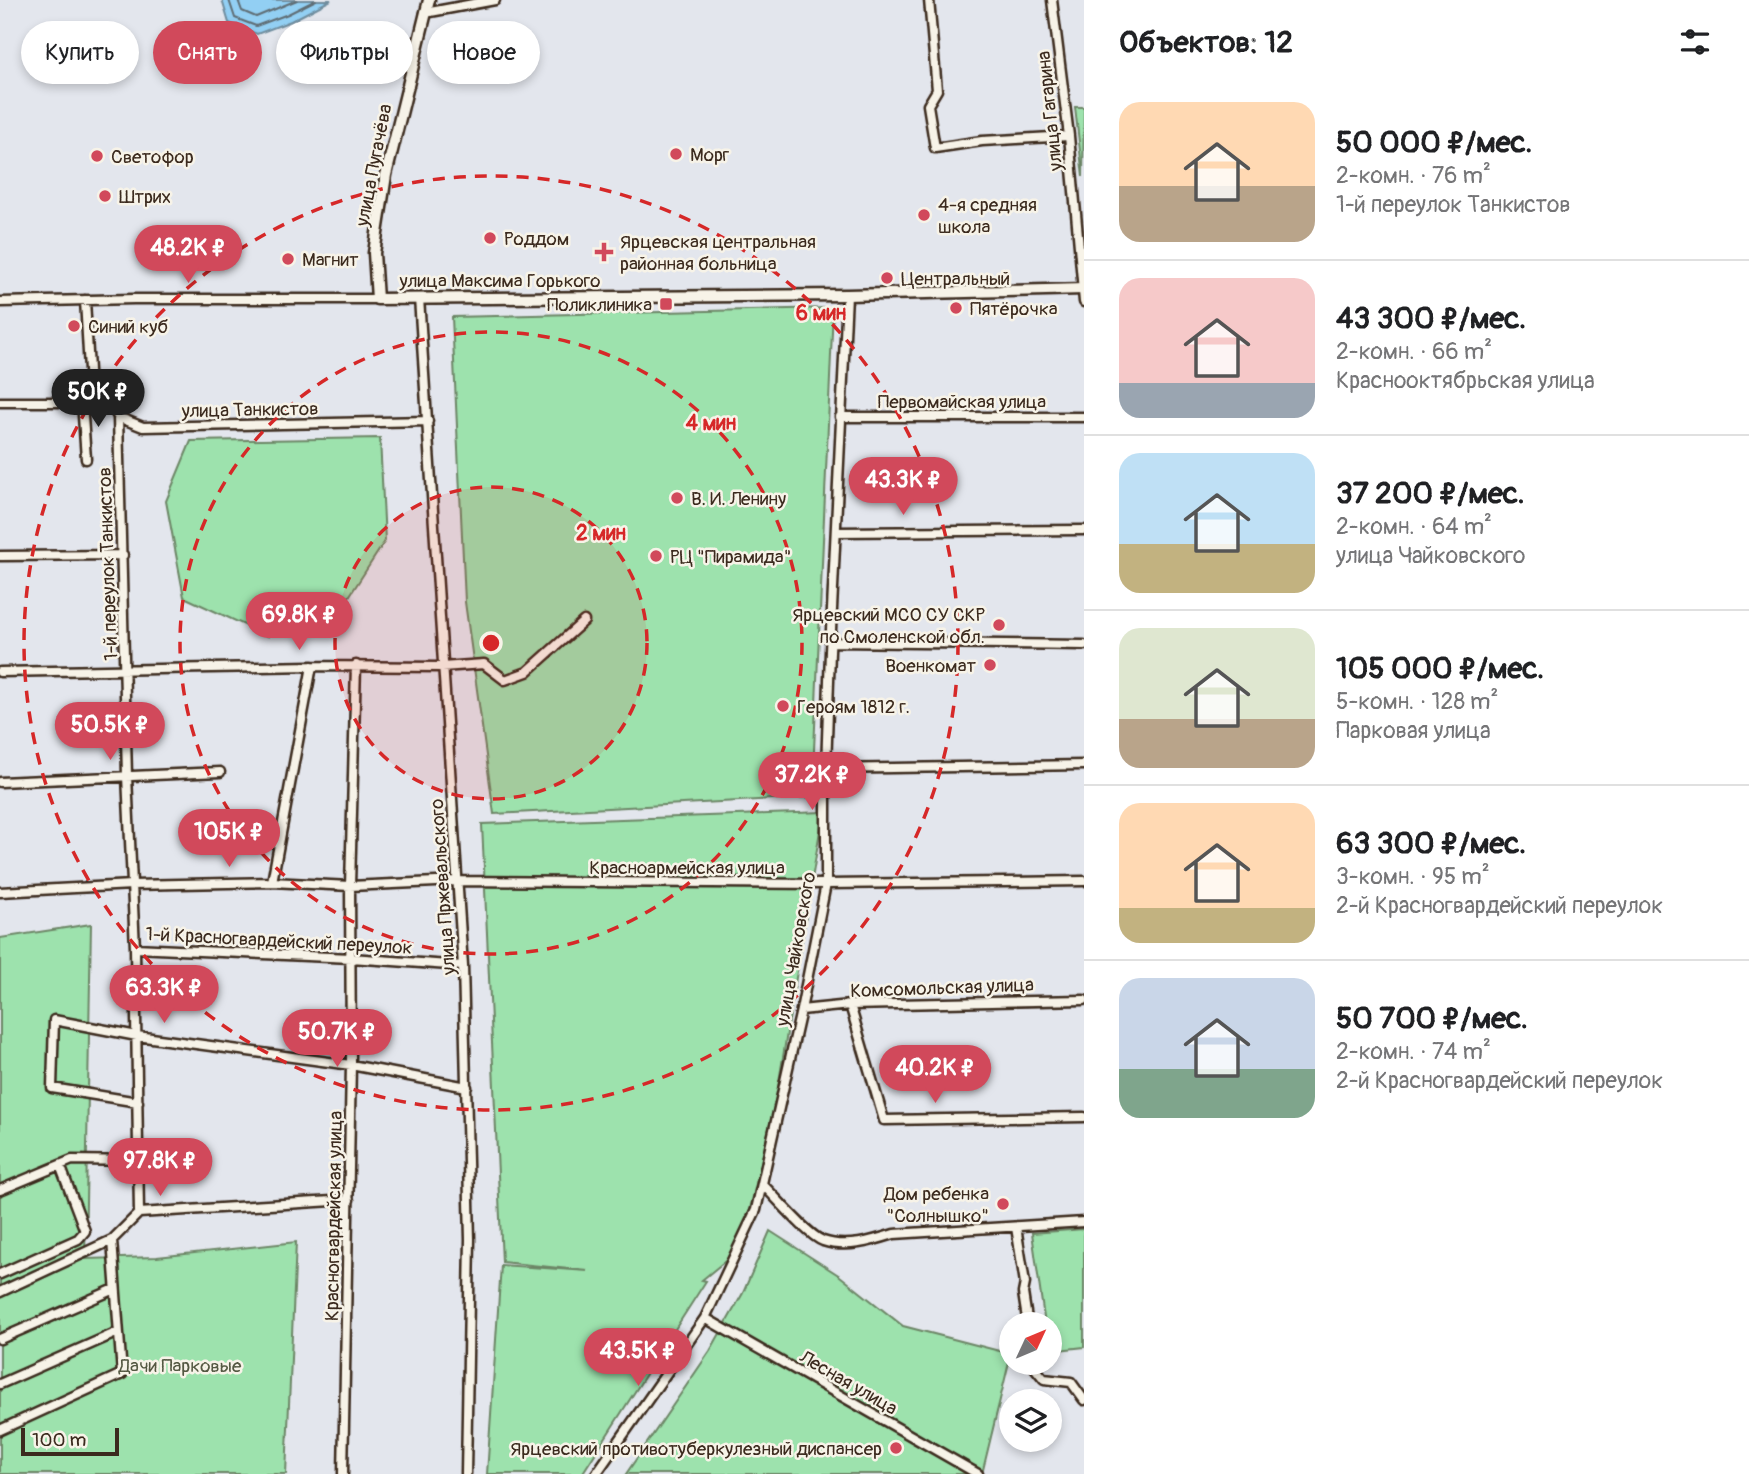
<!DOCTYPE html>
<html lang="ru">
<head>
<meta charset="utf-8">
<style>
  :root { --surface:#fff; --page:#f2f2f2; --text:#202124; --muted:#757577; --line:#e0e0e0; --accent:#d1495b }
  body { margin:0; font-family:Pangolin,sans-serif; background:var(--page); color:var(--text); height:100vh; display:flex; flex-direction:column; font-size:26px; white-space:nowrap }
  * { box-sizing:border-box; margin:0 }
  p { font-size:23px; color:var(--muted) }
  .icon { flex:none; width:38px; height:38px; fill:none; stroke:currentColor; stroke-width:2; stroke-linecap:round; stroke-linejoin:round }
  .map { position:relative; flex:1; overflow:hidden }
  .sheet { display:flex; flex-direction:column; background:var(--surface); width:665px }
  .sheet>* { flex:none }
  .hud { position:absolute; left:21px; top:21px; width:665px; height:63px; display:flex; gap:14px }
  .needle { width:46px; rotate:46deg }
  .tools { position:absolute; left:999px; top:1312px; display:grid; gap:14px }
  .tools a { display:grid; place-items:center; width:63px; height:63px; border-radius:50%; background:var(--surface); box-shadow:0 4px 10px #0003; font-size:35px }
  .scale { position:absolute; left:21px; bottom:18px; width:98px; box-sizing:border-box; padding-left:7px; border:4px solid #3b2a1e; border-top:0; font-size:19px; line-height:24px; white-space:nowrap; color:#3b2a1e; -webkit-text-stroke:5px #f7f3e8; paint-order:stroke }
  .price { position:absolute; translate:-50% -60px; padding:0 16px; border-radius:24px; background:var(--accent); color:#fff; font-size:23px; line-height:46px; filter:drop-shadow(0 2px 4px #0008) }
  .price::after { content:''; position:absolute; left:50%; top:42px; width:21px; height:16px; margin-left:-10px; background:inherit; clip-path:polygon(0 0,100% 0,50% 100%) }
  .price.active { background:#222; color:#fff }
  ul { padding:0; list-style:none }
  li { display:flex; align-items:center; gap:21px; height:175px; padding:0 35px }
  li+li { border-top:2px solid var(--line) }
  li span { display:grid; place-items:center; flex:none; width:196px; height:140px; border-radius:21px; color:#555 }
  li>.icon { margin-inline-start:auto }
  span .icon { width:84px; height:84px; fill:#fffc; stroke-width:1 }
  li b { font-size:30px }
  h2 { display:flex; justify-content:space-between; align-items:center; height:84px; padding:0 35px; font-size:30px }
  .pill { padding:0 24px; border-radius:32px; background:var(--surface); box-shadow:0 4px 10px #0003; font-size:24px; line-height:63px }
  .pill.active { background:var(--accent); color:#fff }
  main { display:flex; flex:1; min-height:0 }
  .map>svg:first-child { display:block }
  .green { fill:#9de2ad; stroke:#6c8666; stroke-width:2 }
  .water { fill:#92cff3; stroke:#6f8d9e; stroke-width:2 }
  .lines { fill:none; stroke-linecap:round; stroke-linejoin:round }
  .shore { stroke:#5e6c73; stroke-width:2 }
  .minor-casing { stroke:#3b2a1e; stroke-width:13 }
  .tertiary-casing { stroke:#3b2a1e; stroke-width:15 }
  .minor { stroke:#f7f3e8; stroke-width:8 }
  .tertiary { stroke:#f7f3e8; stroke-width:10 }
  .ring { fill:none; stroke:#d62828; stroke-width:3.5; stroke-dasharray:12 9 }
  .poi-dot { fill:#d1495b; stroke:#f7f3e8; stroke-width:2.5 }
  .labels { text-anchor:middle; stroke-width:5; stroke-linejoin:round; paint-order:stroke }
  .street-label { font-size:19px; fill:#3b2a1e; stroke:#f7f3e8 }
  .poi-label { font-size:19px; fill:#3b2a1e; stroke:#f7f3e8; text-anchor:start }
  .park-label { font-size:19px; fill:#545842; stroke:#f7f3e8 }
  .centre { fill:#d62828; stroke:#f7f3e8; stroke-width:3.5 }
  .ring-label { font-size:21px; text-anchor:middle; font-weight:bold; fill:#d62828; stroke:#f7f3e8; stroke-width:5; stroke-linejoin:round; paint-order:stroke }
</style>
</head>
<body>
<main>
<div class="map">
<svg width="1084" height="1474" viewBox="0 0 1084 1474">
  <rect width="100%" height="100%" fill="#e3e6ed"/>
  <filter id="ink" filterUnits="userSpaceOnUse"><feTurbulence type="fractalNoise" baseFrequency=".0143" numOctaves="2"/><feDisplacementMap in="SourceGraphic" scale="14" xChannelSelector="R" yChannelSelector="G"/><feConvolveMatrix kernelMatrix="1 2 1 2 8 2 1 2 1" color-interpolation-filters="sRGB"/></filter>
  <g filter="url(#ink)">
    <path class="green" d="M1075,107H1084L1083,177Z
      M833,308L812,797L494,814L465,602L452,317Z
      M380,438L385,541L343,606L279,599L268,636L184,597L166,501L191,441Z
      M823,812L777,1094L741,1248L702,1280L706,1281L582,1474H487L501,1265L588,1271L502,1262L482,824Z
      M91,924L85,1259L157,1257L296,1242L286,1474H0V938Z
      M1084,1229V1347L1050,1351V1325H1045L1032,1233Z
      M770,1231L840,1276L903,1326L1011,1354L982,1474H626L710,1351L743,1293Z"/>
    <path class="water" d="M222,0H331L291,21L257,34L229,23Z"/>
    <g class="lines">
      <path class="shore" d="M229,0L235,18L256,26L288,14L316,0
        M238,0L242,11L256,17L297,0"/>
      <defs>
        <path id="minor" d="M929,0L937,90L928,105L935,148L982,141L1069,136
          M1052,0L1069,136L1084,302
          M425,13L495,0
          M419,298L463,966L470,1239L466,1474
          M85,300L90,388L109,398L110,404
          M0,302L134,299H377
          M0,402H109L118,417L143,427L428,421
          M82,402L86,459
          M118,417L127,776L135,948L139,1213
          M840,417H1084
          M836,532L1084,530
          M0,556L123,555
          M830,642L1084,645
          M0,672L312,666L442,667L484,664L505,680L527,672L584,621
          M826,769L1084,765
          M0,782L220,772
          M272,882L312,666
          M0,892L132,885L272,882L350,886L458,881L826,884L1084,881
          M135,948L351,958L463,966
          M850,1005L884,1120L1084,1117
          M801,1010L850,1005L1084,1000
          M138,1102L52,1088L54,1020L137,1036L351,1065L467,1087
          M762,1184C776,1197 807,1235 823,1241C846,1249 872,1241 894,1234L1084,1222
          M0,1190L72,1160L138,1161
          M1016,1227L1025,1283L1023,1293L1027,1319
          M0,1274L78,1239L85,1231L60,1165
          M0,1292L112,1240L139,1213L349,1200
          M705,1318L978,1474
          M0,1339L115,1289
          M1035,1368L1044,1379L1071,1382L1084,1400
          M0,1384L118,1332
          M0,1430L122,1374L112,1240
          M343,1474L351,1065L350,886L356,665
          M596,1474L705,1318L756,1210L801,1010L826,884V769L830,651L847,295"/>
        <path id="tertiary" d="M429,0L386,175L374,253L377,299L847,295L1084,289"/>
      </defs>
      <use href="#minor" class="minor-casing"/>
      <use href="#tertiary" class="tertiary-casing"/>
      <use href="#minor" class="minor"/>
      <use href="#tertiary" class="tertiary"/>
    </g>
  </g>
  <circle cx="491" cy="643" r="156" fill="#d62828" fill-opacity=".12"/>
  <g class="ring">
    <circle cx="491" cy="643" r="156"/>
    <circle cx="491" cy="643" r="311"/>
    <circle cx="491" cy="643" r="467"/>
  </g>
  <g class="poi-dot">
    <circle cx="676" cy="154" r="7"/>
    <circle cx="97" cy="156" r="7"/>
    <circle cx="105" cy="196" r="7"/>
    <circle cx="924" cy="215" r="7"/>
    <circle cx="490" cy="238" r="7"/>
    <path d="M600.5 241.5h7v7h7v7h-7v7h-7v-7h-7v-7h7z"/>
    <circle cx="288" cy="259" r="7"/>
    <circle cx="887" cy="278" r="7"/>
    <rect x="659" y="297" width="14" height="14" rx="3.5"/>
    <circle cx="956" cy="308" r="7"/>
    <circle cx="74" cy="326" r="7"/>
    <circle cx="677" cy="498" r="7"/>
    <circle cx="656" cy="556" r="7"/>
    <circle cx="999" cy="625" r="7"/>
    <circle cx="990" cy="665" r="7"/>
    <circle cx="783" cy="706" r="7"/>
    <circle cx="1003" cy="1204" r="7"/>
    <circle cx="896" cy="1448" r="7"/>
  </g>
  <g class="labels">
    <g class="street-label">
      <text transform="translate(1049 111) rotate(-96)" y="7">улица Гагарина</text>
      <text transform="translate(373 165) rotate(-79)" y="7">улица Пугачёва</text>
      <text x="500" y="287">улица Максима Горького</text>
      <text x="962" y="408">Первомайская улица</text>
      <text transform="translate(250 409) rotate(-1)" y="7">улица Танкистов</text>
      <text transform="translate(107 564) rotate(-92)" y="7">1-й переулок Танкистов</text>
      <text x="687" y="874">Красноармейская улица</text>
      <text transform="translate(442 887) rotate(-94)" y="7">улица Пржевальского</text>
      <text transform="translate(279 940) rotate(3)" y="7">1-й Красногвардейский переулок</text>
      <text transform="translate(795 949) rotate(-80)" y="7">улица Чайковского</text>
      <text transform="translate(942 987) rotate(-2)" y="7">Комсомольская улица</text>
      <text transform="translate(333 1216) rotate(-89)" y="7">Красногвардейская улица</text>
      <text transform="translate(849 1382) rotate(30)" y="7">Лесная улица</text>
    </g>
    <g class="poi-label">
      <text x="690" y="161">Морг</text>
      <text x="111" y="163">Светофор</text>
      <text x="119" y="203">Штрих</text>
      <text x="938" y="211">4-я средняя<tspan x="938" dy="22">школа</tspan></text>
      <text x="504" y="245">Роддом</text>
      <text x="620" y="248">Ярцевская центральная<tspan x="620" dy="22">районная больница</tspan></text>
      <text x="302" y="266">Магнит</text>
      <text x="901" y="285">Центральный</text>
      <text x="652" y="311" text-anchor="end">Поликлиника</text>
      <text x="970" y="315">Пятёрочка</text>
      <text x="88" y="333">Синий куб</text>
      <text x="691" y="505">В. И. Ленину</text>
      <text x="670" y="563">РЦ "Пирамида"</text>
      <text x="985" y="621" text-anchor="end">Ярцевский МСО СУ СКР<tspan x="985" dy="22">по Смоленской обл.</tspan></text>
      <text x="976" y="672" text-anchor="end">Военкомат</text>
      <text x="797" y="713">Героям 1812 г.</text>
      <text x="989" y="1200" text-anchor="end">Дом ребенка<tspan x="989" dy="22">"Солнышко"</tspan></text>
      <text x="882" y="1455" text-anchor="end">Ярцевский противотуберкулезный диспансер</text>
    </g>
    <g class="park-label">
      <text x="180" y="1372">Дачи Парковые</text>
    </g>
  </g>
  <circle cx="491" cy="643" r="10" class="centre"/>
  <g class="ring-label">
    <text x="821" y="320">6 мин</text>
    <text x="711" y="430">4 мин</text>
    <text x="601" y="540">2 мин</text>
  </g>
</svg>
<div class="tools">
<a><svg class="needle" viewBox="-14 -14 28 28"><path d="M0-13l5 13h-10z" fill="#e53935"/><path d="M0 13l5-13h-10z" fill="#757577"/></svg></a>
<a><svg class="icon" aria-label="layers" viewBox="0 0 24 24"><path d="M12 4l9 5-9 5-9-5zM3 14l9 5 9-5"/></svg></a>
</div>
<div class="scale">100 m</div>
<b class="price" style="left:188px;top:285px">48.2K ₽</b>
<b class="price active" style="left:98px;top:429px">50K ₽</b>
<b class="price" style="left:903px;top:517px">43.3K ₽</b>
<b class="price" style="left:299px;top:652px">69.8K ₽</b>
<b class="price" style="left:110px;top:762px">50.5K ₽</b>
<b class="price" style="left:812px;top:812px">37.2K ₽</b>
<b class="price" style="left:229px;top:869px">105K ₽</b>
<b class="price" style="left:164px;top:1025px">63.3K ₽</b>
<b class="price" style="left:337px;top:1069px">50.7K ₽</b>
<b class="price" style="left:935px;top:1105px">40.2K ₽</b>
<b class="price" style="left:160px;top:1198px">97.8K ₽</b>
<b class="price" style="left:638px;top:1388px">43.5K ₽</b>
<div class="hud">
<a class="pill">Купить</a>
<a class="pill active">Снять</a>
<a class="pill">Фильтры</a>
<a class="pill">Новое</a>
</div>
</div>
<section class="sheet">
<h2>Объектов: 12<svg class="icon" aria-label="filters" viewBox="0 0 24 24"><path d="M4 7h16M4 17h16"/><circle cx="9" cy="7" r="2"/><circle cx="15" cy="17" r="2"/></svg></h2>
<ul>
<li><span style="background:linear-gradient(#ffd9b3 60%,#b9a48a 0)"><svg class="icon" aria-label="home" viewBox="0 0 24 24"><path d="M3 11l9-7 9 7M6 9v11h12V9"/></svg></span><div><b>50 000 ₽/мес.</b><p>2-комн. · 76 m²</p><p>1-й переулок Танкистов</p></div></li>
<li><span style="background:linear-gradient(#f6c9c9 75%,#9aa5b1 0)"><svg class="icon" aria-label="home" viewBox="0 0 24 24"><path d="M3 11l9-7 9 7M6 9v11h12V9"/></svg></span><div><b>43 300 ₽/мес.</b><p>2-комн. · 66 m²</p><p>Краснооктябрьская улица</p></div></li>
<li><span style="background:linear-gradient(#bfe0f5 65%,#c2b280 0)"><svg class="icon" aria-label="home" viewBox="0 0 24 24"><path d="M3 11l9-7 9 7M6 9v11h12V9"/></svg></span><div><b>37 200 ₽/мес.</b><p>2-комн. · 64 m²</p><p>улица Чайковского</p></div></li>
<li><span style="background:linear-gradient(#dfe7d0 65%,#b9a48a 0)"><svg class="icon" aria-label="home" viewBox="0 0 24 24"><path d="M3 11l9-7 9 7M6 9v11h12V9"/></svg></span><div><b>105 000 ₽/мес.</b><p>5-комн. · 128 m²</p><p>Парковая улица</p></div></li>
<li><span style="background:linear-gradient(#ffd9b3 75%,#c2b280 0)"><svg class="icon" aria-label="home" viewBox="0 0 24 24"><path d="M3 11l9-7 9 7M6 9v11h12V9"/></svg></span><div><b>63 300 ₽/мес.</b><p>3-комн. · 95 m²</p><p>2-й Красногвардейский переулок</p></div></li>
<li><span style="background:linear-gradient(#c9d6e8 65%,#7fa58c 0)"><svg class="icon" aria-label="home" viewBox="0 0 24 24"><path d="M3 11l9-7 9 7M6 9v11h12V9"/></svg></span><div><b>50 700 ₽/мес.</b><p>2-комн. · 74 m²</p><p>2-й Красногвардейский переулок</p></div></li>
</ul>
</section>
</main>
</body>
</html>
